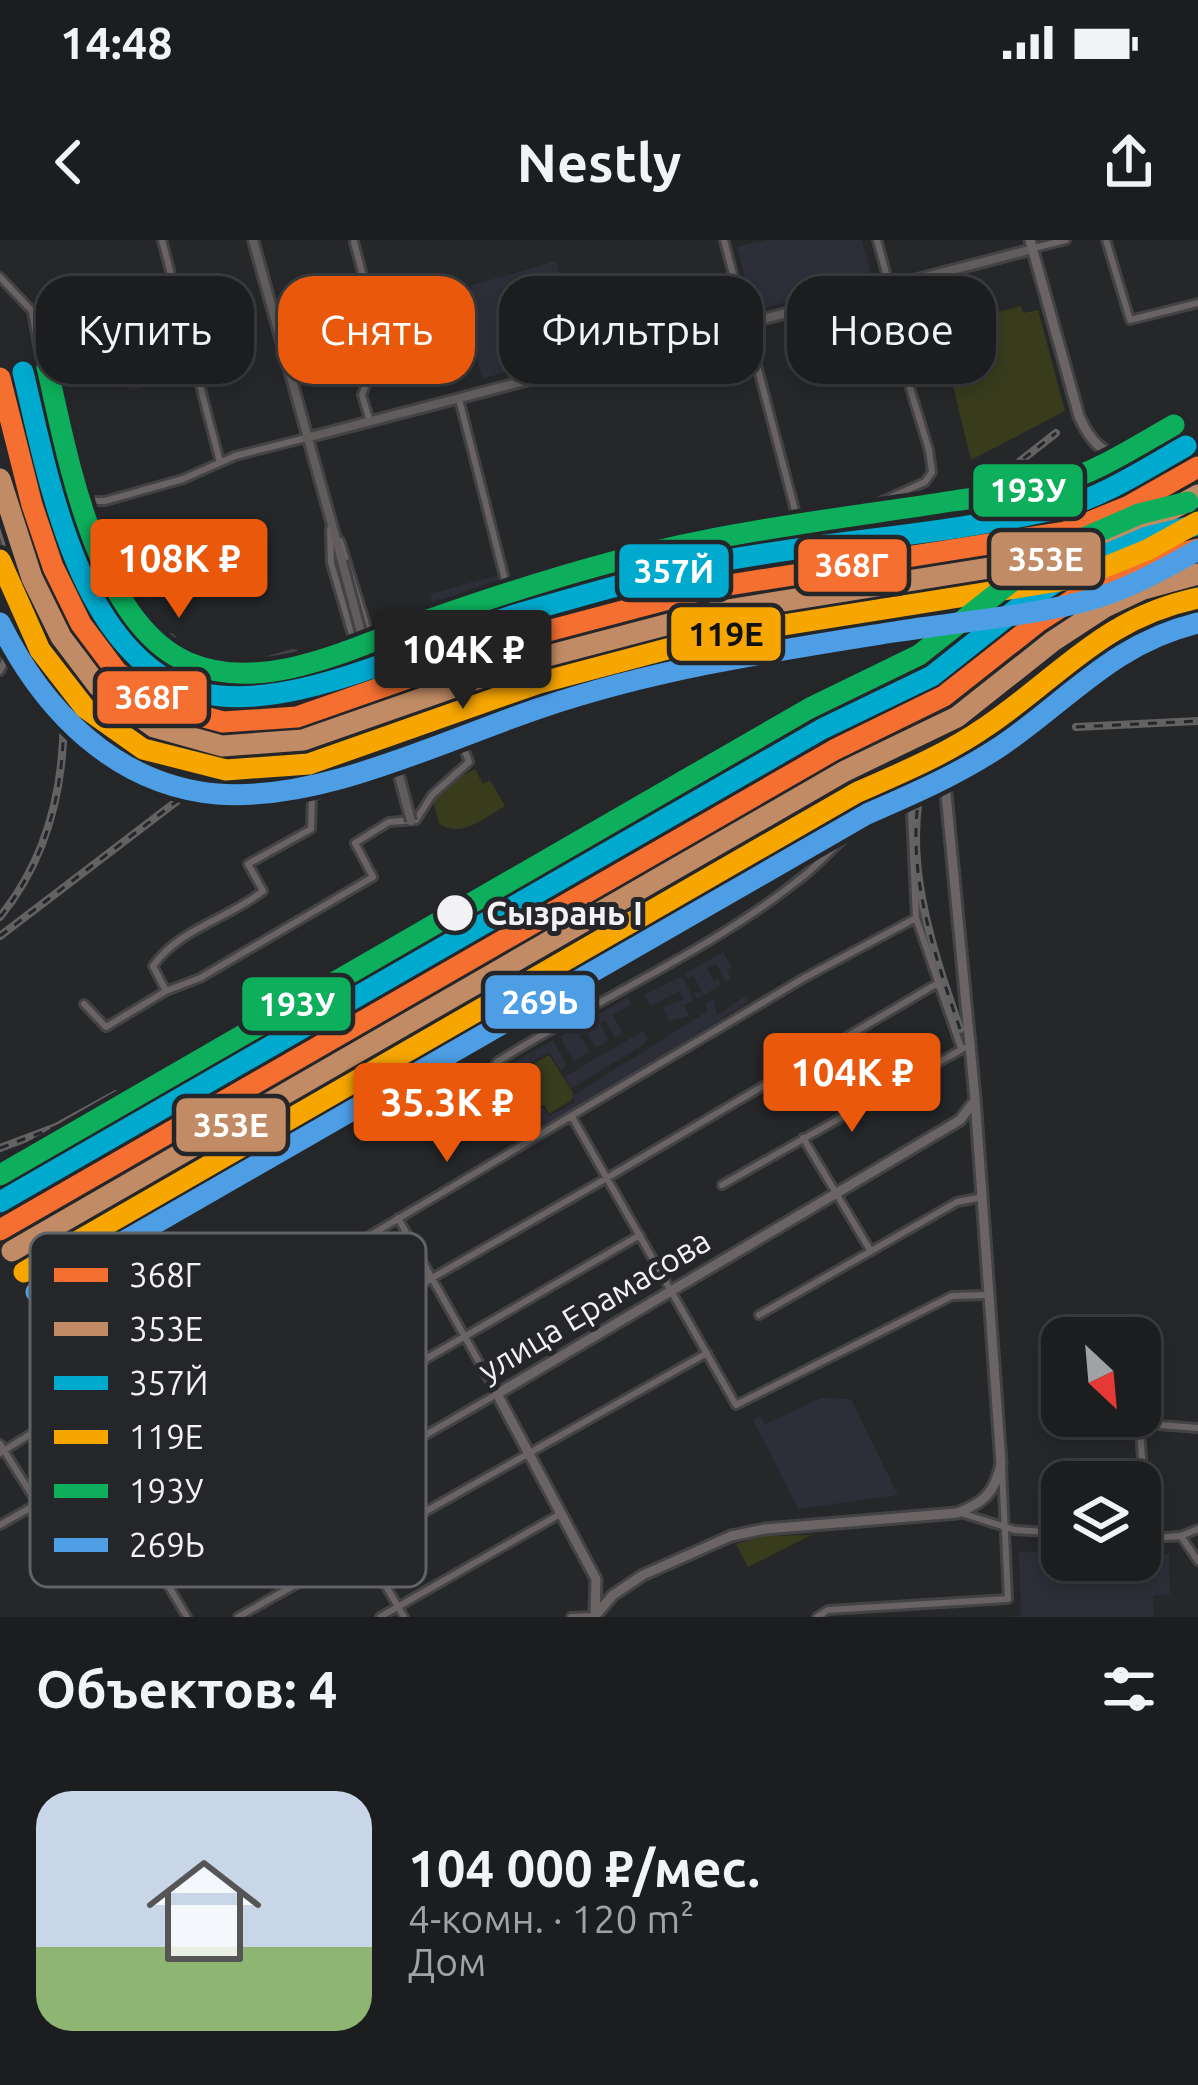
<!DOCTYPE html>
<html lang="ru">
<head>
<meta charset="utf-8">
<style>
  :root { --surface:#1c1d1f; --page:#252628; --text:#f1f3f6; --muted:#a0a2a4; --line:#3a3b3d; --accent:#ea580c }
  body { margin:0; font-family:Ubuntu,sans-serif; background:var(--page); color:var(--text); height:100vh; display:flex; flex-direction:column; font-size:45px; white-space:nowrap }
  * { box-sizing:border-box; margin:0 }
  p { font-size:39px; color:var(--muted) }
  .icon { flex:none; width:66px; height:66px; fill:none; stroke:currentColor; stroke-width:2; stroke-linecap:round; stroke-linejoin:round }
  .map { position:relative; height:1377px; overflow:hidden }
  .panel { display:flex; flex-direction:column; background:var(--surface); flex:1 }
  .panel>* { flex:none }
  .guide { position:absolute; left:36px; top:36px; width:1128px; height:108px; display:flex; gap:24px }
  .needle { width:78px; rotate:154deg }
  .controls { position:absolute; left:1041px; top:1077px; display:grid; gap:24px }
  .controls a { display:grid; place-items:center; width:120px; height:120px; border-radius:24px; background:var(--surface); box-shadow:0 6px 18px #0003,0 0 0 3px var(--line); font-size:60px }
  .price { position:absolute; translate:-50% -102px; padding:0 27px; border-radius:12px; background:var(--accent); color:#fff; font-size:39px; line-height:78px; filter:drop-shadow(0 3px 6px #0008) }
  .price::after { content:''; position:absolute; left:50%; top:72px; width:36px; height:27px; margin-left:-18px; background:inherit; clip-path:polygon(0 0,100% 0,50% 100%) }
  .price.on { background:#222; color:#fff }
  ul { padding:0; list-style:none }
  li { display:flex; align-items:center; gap:36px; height:300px; padding:0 36px }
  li+li { border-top:3px solid var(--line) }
  li span { display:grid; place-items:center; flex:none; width:336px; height:240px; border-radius:36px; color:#555 }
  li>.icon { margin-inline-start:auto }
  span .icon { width:144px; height:144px; fill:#fffc; stroke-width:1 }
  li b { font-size:51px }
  h2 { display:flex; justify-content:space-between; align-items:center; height:144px; padding:0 36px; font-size:51px }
  .chip { padding:0 42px; border-radius:36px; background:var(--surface); box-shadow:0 6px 18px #0003,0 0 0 3px var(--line); font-size:42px; line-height:108px }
  .chip.on { background:var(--accent); color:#fff }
  .status { display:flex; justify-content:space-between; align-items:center; height:84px; padding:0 60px; background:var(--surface); direction:ltr }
  .status svg { height:33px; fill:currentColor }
  header { display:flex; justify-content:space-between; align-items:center; height:156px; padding:0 36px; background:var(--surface); font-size:54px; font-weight:700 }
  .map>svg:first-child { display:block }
  .built { fill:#2d2e37 }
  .green { fill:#383c1d }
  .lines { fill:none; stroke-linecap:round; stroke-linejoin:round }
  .primary-tunnel { stroke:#454548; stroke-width:9; stroke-dasharray:9 4.5; stroke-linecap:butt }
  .street-casing { stroke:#434345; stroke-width:12 }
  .secondary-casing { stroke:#434345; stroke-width:14 }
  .primary-casing { stroke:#434345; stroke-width:15 }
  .street { stroke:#696364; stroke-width:6 }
  .secondary { stroke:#625d5d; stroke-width:8 }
  .primary { stroke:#6a6465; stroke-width:9 }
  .rail-casing { stroke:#636263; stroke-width:8 }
  .rail { stroke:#25262a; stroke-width:3; stroke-dasharray:9; stroke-linecap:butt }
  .secondary-bridge-casing { stroke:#434345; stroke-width:14; stroke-linecap:butt }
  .secondary-bridge { stroke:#625d5d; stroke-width:8 }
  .rail-1-casing { stroke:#25262a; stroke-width:30 }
  .rail-2-casing { stroke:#25262a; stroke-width:30 }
  .rail-3-casing { stroke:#25262a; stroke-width:30 }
  .rail-4-casing { stroke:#25262a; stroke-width:30 }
  .rail-5-casing { stroke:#25262a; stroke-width:30 }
  .rail-6-casing { stroke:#25262a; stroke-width:30 }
  .rail-1 { stroke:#f46f30; stroke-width:21 }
  .rail-2 { stroke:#c18c65; stroke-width:21 }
  .rail-3 { stroke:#00a9ce; stroke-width:21 }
  .rail-4 { stroke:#f7a600; stroke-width:21 }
  .rail-5 { stroke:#0daf5c; stroke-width:21 }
  .rail-6 { stroke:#4d9ee5; stroke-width:21 }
  .stop-dot { fill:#f2f2f5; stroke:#25262a; stroke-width:4.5 }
  .labels { text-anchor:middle; stroke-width:10; stroke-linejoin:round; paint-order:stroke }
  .stop-label { font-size:33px; font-weight:bold; fill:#f2f2f5; stroke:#25262a; text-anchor:start }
  .street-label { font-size:33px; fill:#f2f2f5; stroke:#25262a }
  .key { fill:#25262a; stroke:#626367; stroke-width:3 }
  .key-label { font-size:33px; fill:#f2f2f5 }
  .line-badge { stroke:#25262a; stroke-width:4.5 }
  .badge-label { font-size:33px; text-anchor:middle; font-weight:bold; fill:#fff }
  .pale-badge-label { font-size:33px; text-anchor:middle; font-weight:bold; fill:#111 }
</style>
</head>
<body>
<div class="status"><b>14:48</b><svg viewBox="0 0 49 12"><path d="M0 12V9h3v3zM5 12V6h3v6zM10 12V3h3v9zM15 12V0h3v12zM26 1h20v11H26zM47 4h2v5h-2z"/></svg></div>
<header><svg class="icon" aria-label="back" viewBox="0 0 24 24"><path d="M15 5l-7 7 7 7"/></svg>Nestly<svg class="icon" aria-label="share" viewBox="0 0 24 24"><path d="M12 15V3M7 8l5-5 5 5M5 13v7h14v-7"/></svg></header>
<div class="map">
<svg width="1198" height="1377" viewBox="0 0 1198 1377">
  <rect width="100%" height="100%" fill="#262729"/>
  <path class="built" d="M766,0H862L872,39L754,71L737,7Z
    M556,21L574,89L564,103L567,117L483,138L470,98L476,68L470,46Z
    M168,61L187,136L128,151L110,76Z
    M499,335L511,380L442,398L430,354Z
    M723,712L732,727L727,730L731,738L725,741L716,724L707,728L714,741L718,739L721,745L697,759L693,752L702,751L693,736L687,739L684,734Z
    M682,736L694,760L685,765L689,776L669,781L663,767L683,760L680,751L650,766L644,755Z
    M746,756L749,762L532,895L496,832L553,800L567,826L560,830L549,812L506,837L518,859L524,857L533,872L543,867L549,876L575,862L572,856L708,771L705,764L713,759L717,775Z
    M628,757L632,764L613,775L623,793L615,798L604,780L600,784L609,800L596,808L586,792L579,795L590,811L574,821L560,797Z
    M643,791L648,799L643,805L571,849L564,837Z
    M821,1158L851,1159L898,1255L798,1269L753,1180L759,1176L765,1184Z
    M1019,1312L1062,1313V1320H1140V1314H1169L1170,1354L1153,1356L1154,1377H1010L1021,1375Z"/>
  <path class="green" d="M993,57L998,72L1021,66L1023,73L1038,70L1065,171L971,220L935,72Z
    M475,529L483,544L490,540L505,566C484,578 461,599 439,583L433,560L451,542Z
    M549,815L573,853L572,860L549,874L544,865L534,870L525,854L519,857L508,838Z
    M811,1295L748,1327L736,1304L764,1296Z"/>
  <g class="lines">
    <path class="primary-tunnel" d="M1180,231L1195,258"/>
    <defs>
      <path id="street" d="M162,0L220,222
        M724,0L802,297
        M877,0L889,44
        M1106,0L1130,80L1198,63
        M354,2L379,97L370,132
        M1034,8L1066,0
        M0,37L32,71L51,179L72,261H105L183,239L235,216L306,198
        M459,159L517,387
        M370,182L362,155L370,134L466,108
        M77,262L73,273L95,373L121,407L170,399L193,444L293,415L314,425
        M0,285C17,352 33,365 0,431
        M330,289L331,323L356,408L348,417L305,428L313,452L346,437L357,420L356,408L363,405
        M340,301L379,426L658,347L738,331L802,297L925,242L932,232L929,210L879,47
        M166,751L153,726C180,688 228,679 263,651L248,624L311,589L312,558L349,532L412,516
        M84,764L106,787L166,751L200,738L373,637L355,603L389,582L416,580L432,555L469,522L462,503L470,492L577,438
        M572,877L736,1165L952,1056L987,1055
        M803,898L870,1010
        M529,901L492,833L497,822C598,758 713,710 806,634C831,614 877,556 908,562L911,571L916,678L961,808
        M722,945L964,808
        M759,1075L957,962L983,957
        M226,1078C280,1180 346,1276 404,1377
        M61,1177L93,1231
        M0,1204L37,1263
        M0,1213L108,1146L364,999L804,738L916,678
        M98,1228L187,1377
        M1140,1257L1144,1249L1140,1190L1146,1184L1198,1188
        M961,1273L1015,1290L1062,1293
        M0,1285L607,938L938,743
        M134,1288L640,995
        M1181,1296L1198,1321
        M1140,1299L1181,1296L1198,1289
        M168,1343L497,1154L398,978
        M238,1377L707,1113
        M380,1377L562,1273
        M571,1377L595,1376
        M817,1377L828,1370L1008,1359L1002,1228"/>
      <path id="secondary" d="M253,0L342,321
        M306,198L1033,9"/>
      <path id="primary" d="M1030,0L1079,176C1107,240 1139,202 1180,231
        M1195,258L1198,265
        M595,1374L596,1339L497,1154L960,880L973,863
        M595,1376L613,1355L643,1335L731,1296L765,1289L957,1273C984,1263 995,1252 1001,1224L975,858L943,522L946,505L960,487L1082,441L1108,427L1198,354"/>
    </defs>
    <use href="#street" class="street-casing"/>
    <use href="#secondary" class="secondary-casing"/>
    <use href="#primary" class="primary-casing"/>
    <use href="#street" class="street"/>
    <use href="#secondary" class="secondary"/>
    <use href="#primary" class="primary"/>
    <defs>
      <path id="rail" d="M873,315L935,288L1056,193
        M424,431L723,351L1066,296L1106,282L1198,233
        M1076,487L1198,481
        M0,677C104,548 57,378 22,233
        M0,696L219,529L393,443
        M960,789C929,699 891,591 938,498C954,468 980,444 1003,418
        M0,908L56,887L116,854
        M0,973L751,542L1021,386L1085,344L1143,317L1184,305"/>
    </defs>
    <use href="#rail" class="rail-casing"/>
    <use href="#rail" class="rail"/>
    <defs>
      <path id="secondary-bridge" d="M342,321L411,581"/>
    </defs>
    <use href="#secondary-bridge" class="secondary-bridge-casing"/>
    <use href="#secondary-bridge" class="secondary-bridge"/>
    <defs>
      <path id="rail-1" d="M0,138L32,265L53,327L81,384L117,432L164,466L223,482L297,477L525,397L710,348L1065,292L1129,266L1198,227
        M0,990L834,510L944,456L1038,382L1094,346L1155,320L1198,309"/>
      <path id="rail-2" d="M0,239L32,338L61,397L98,446L154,487L222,506L303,500L532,420L715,372L1071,315L1138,288L1198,255
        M12,1011L845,531L957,477L1053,401L1105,367L1143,349L1198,334"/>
      <path id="rail-3" d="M23,132C47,232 74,391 173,443C266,491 427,401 521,373C581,356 644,337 705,324C820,301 942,296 1056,269C1102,258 1145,229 1186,206
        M0,962L822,489L932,436L1024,363L1082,325L1147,297L1193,286"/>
      <path id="rail-4" d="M0,320L40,410L85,468L143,509L226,530L309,524L539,443L720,395L1078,338L1147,310L1198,282
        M24,1032L856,553C901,533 947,514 987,486C1062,435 1103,378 1198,358"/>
      <path id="rail-5" d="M47,127C67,214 96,382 187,422C265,456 358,405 431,379C519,348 610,319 702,301C785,284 870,274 953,261C986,256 1021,254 1052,245C1096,233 1135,207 1174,185
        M0,935L810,468L919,415L1010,343L1070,304L1139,274L1188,262"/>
      <path id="rail-6" d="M0,383C43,470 115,545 217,554C321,562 442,501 540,468C654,429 775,411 894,392C956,382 1022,377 1082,362C1123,352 1162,330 1198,310
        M36,1052L867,574C913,554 959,534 1001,506C1070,459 1112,404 1198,383"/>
    </defs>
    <use href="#rail-1" class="rail-1-casing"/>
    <use href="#rail-2" class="rail-2-casing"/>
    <use href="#rail-3" class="rail-3-casing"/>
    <use href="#rail-4" class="rail-4-casing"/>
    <use href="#rail-5" class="rail-5-casing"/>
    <use href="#rail-6" class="rail-6-casing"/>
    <use href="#rail-1" class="rail-1"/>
    <use href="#rail-2" class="rail-2"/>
    <use href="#rail-3" class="rail-3"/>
    <use href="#rail-4" class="rail-4"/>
    <use href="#rail-5" class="rail-5"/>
    <use href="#rail-6" class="rail-6"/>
  </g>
  <circle class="stop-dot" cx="455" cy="673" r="20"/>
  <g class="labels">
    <g class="stop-label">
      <text x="486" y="685">Сызрань I</text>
    </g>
    <g class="street-label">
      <text transform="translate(594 1065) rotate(-31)" y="12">улица Ерамасова</text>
    </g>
  </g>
  <rect x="30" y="993" width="396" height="354" rx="18" class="key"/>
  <rect x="54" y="1028" width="54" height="14" fill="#f46f30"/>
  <rect x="54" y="1082" width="54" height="14" fill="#c18c65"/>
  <rect x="54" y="1136" width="54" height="14" fill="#00a9ce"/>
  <rect x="54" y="1190" width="54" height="14" fill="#f7a600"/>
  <rect x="54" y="1244" width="54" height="14" fill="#0daf5c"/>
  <rect x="54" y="1298" width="54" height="14" fill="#4d9ee5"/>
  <g class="key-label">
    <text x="129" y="1047">368Г</text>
    <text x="129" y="1101">353Е</text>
    <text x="129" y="1155">357Й</text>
    <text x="129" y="1209">119Е</text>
    <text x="129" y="1263">193У</text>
    <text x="129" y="1317">269Ь</text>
  </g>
  <g class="line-badge">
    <rect x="971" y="222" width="114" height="57" rx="12" fill="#0daf5c"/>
    <rect x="989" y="290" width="114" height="58" rx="12" fill="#c18c65"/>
    <rect x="796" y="297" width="113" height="57" rx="12" fill="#f46f30"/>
    <rect x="617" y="302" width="114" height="58" rx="12" fill="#00a9ce"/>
    <rect x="669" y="365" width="114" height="58" rx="12" fill="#f7a600"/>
    <rect x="95" y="429" width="114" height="57" rx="12" fill="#f46f30"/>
    <rect x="483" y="733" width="114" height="58" rx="12" fill="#4d9ee5"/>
    <rect x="240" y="735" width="113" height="58" rx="12" fill="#0daf5c"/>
    <rect x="174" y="856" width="114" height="58" rx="12" fill="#c18c65"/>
  </g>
  <g class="badge-label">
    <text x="1028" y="262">193У</text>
    <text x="1046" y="331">353Е</text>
    <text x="852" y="337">368Г</text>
    <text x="674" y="343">357Й</text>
    <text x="152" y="469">368Г</text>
    <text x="540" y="774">269Ь</text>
    <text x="297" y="776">193У</text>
    <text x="231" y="897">353Е</text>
  </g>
  <g class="pale-badge-label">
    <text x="726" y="406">119Е</text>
  </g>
</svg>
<div class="controls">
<a><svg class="needle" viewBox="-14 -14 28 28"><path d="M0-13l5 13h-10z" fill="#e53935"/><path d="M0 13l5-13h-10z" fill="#a0a2a4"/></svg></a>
<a><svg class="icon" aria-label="layers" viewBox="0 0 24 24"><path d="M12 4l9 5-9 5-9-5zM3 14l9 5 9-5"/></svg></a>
</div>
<b class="price" style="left:179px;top:381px">108K ₽</b>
<b class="price on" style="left:463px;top:472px">104K ₽</b>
<b class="price" style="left:852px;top:895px">104K ₽</b>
<b class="price" style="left:447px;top:925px">35.3K ₽</b>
<div class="guide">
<a class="chip">Купить</a>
<a class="chip on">Снять</a>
<a class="chip">Фильтры</a>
<a class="chip">Новое</a>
</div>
</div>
<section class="panel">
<h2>Объектов: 4<svg class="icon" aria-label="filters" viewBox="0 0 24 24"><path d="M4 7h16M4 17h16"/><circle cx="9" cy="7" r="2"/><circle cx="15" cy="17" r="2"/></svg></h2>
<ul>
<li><span style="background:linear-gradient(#c9d6e8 65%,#8fb573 0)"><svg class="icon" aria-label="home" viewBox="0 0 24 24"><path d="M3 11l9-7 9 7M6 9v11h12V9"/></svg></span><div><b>104 000 ₽/мес.</b><p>4-комн. · 120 m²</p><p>Дом</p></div></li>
</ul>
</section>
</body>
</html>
